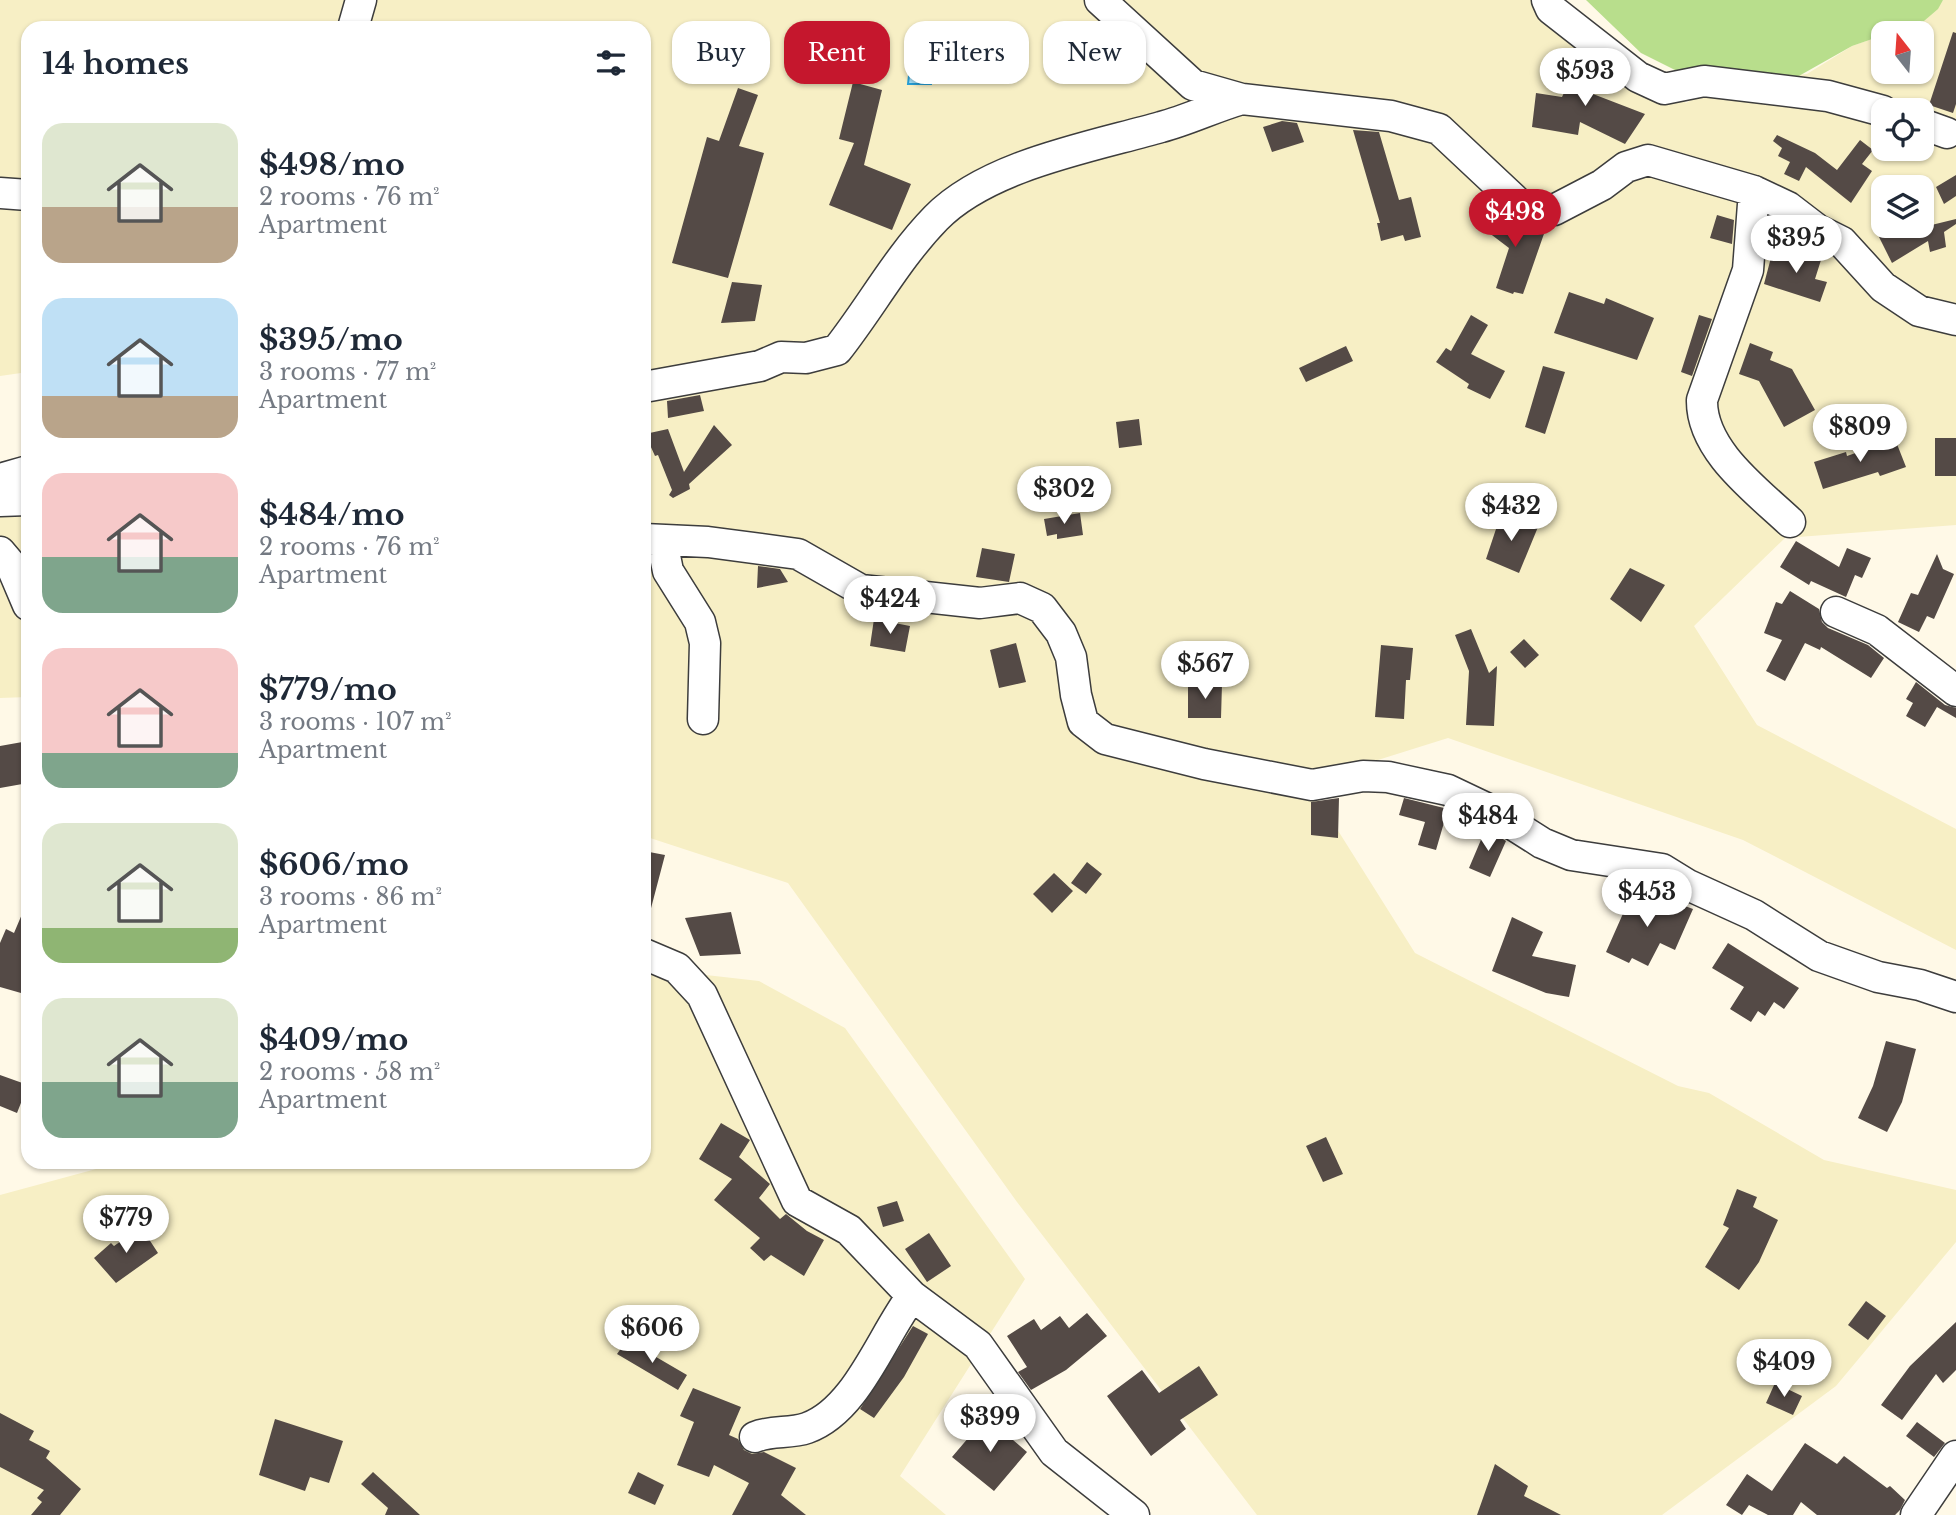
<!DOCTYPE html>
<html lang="en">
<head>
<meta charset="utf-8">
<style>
  :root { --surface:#fff; --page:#f6f6f7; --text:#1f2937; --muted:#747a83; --accent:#c5172d }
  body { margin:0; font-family:"Libre Baskerville",serif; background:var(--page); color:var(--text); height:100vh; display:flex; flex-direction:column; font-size:26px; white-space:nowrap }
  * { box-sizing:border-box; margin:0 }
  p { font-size:23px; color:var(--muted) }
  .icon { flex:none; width:38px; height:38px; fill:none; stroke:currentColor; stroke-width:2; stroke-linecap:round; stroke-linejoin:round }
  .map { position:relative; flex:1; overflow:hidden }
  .panel { position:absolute; left:21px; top:21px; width:630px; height:1148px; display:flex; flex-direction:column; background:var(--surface); border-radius:21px; box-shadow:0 2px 5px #0004 }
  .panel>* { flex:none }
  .guide { position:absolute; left:672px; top:21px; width:665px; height:63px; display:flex; gap:14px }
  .needle { width:46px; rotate:343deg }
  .tools { position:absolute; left:1871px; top:21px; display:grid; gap:14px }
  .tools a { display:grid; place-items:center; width:63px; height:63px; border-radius:14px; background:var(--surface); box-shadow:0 2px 5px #0004; font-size:35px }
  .price { position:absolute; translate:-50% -60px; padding:0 16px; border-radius:24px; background:#fff; color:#222; font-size:23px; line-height:46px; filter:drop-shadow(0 2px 4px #0008) }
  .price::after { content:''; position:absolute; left:50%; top:42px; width:21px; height:16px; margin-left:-10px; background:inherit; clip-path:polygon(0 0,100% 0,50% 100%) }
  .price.active { background:var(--accent); color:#fff }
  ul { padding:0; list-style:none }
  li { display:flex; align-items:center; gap:21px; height:175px; padding:0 21px }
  li span { display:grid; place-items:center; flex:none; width:196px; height:140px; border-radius:21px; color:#555 }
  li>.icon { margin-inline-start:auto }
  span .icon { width:84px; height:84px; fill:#fffc; stroke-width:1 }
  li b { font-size:30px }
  h2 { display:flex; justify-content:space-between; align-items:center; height:84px; padding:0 21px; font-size:30px }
  .pill { padding:0 24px; border-radius:21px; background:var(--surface); box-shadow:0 2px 5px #0004; font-size:24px; line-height:63px }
  .pill.active { background:var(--accent); color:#fff }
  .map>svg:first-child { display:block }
  .farmland { fill:#f7efc5; fill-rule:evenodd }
  .forest { fill:#b8de8c }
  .water { fill:#a7e3fc; stroke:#27a0d9; stroke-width:2 }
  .building { fill:#544a46 }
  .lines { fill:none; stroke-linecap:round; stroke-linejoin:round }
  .minor-casing { stroke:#3d3d3d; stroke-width:33 }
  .minor { stroke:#fff; stroke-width:30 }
</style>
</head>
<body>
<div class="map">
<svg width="1956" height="1515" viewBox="0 0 1956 1515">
  <rect width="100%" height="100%" fill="#fff9e7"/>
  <path class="farmland" d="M0,0H1553L1686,103L1723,81L1807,74L1852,46L1883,35V72H1922V33H1889L1924,21L1943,0H1956V525L1785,538L1694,626L1757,725L1956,829V950L1743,840L1448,738L1311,781L1298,767L1415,953L1678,1086L1709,1093L1824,1160L1956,1190V1242L1836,1386L1662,1515H1257L1017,1202L788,883L644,836V28H28V372L0,376ZM1883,110H1922V149H1883ZM1883,187H1922V226H1883Z
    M28,508V697L0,698V511Z
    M644,968L759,981L845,1028L1025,1279L900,1476L946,1515H0V1195L122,1162H644Z"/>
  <path class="forest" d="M1586,0H1943L1938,9L1924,21L1852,46L1790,81L1692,76L1675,70L1641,53Z"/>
  <path class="water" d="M912,49L936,51L931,84H908Z"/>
  <path class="building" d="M1953,32L1956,33V104L1953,113L1929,105Z
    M803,34L837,40L829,79L796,73Z
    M1582,56L1606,74L1593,94L1645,114L1625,144L1580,122L1578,135L1532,127L1536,93L1562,97Z
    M853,82L882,90L864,165L911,184L892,230L829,205L854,143L839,139Z
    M738,88L758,95L739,146L764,153L728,278L672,263L707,137L719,141Z
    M1282,121L1297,123L1304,142L1272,152L1263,127Z
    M1353,130L1379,132L1399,200L1411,197L1421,237L1405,241L1403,235L1381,241L1377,223H1380Z
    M1777,135L1815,153L1837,170L1860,140L1873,150L1862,164L1872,171L1851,203L1806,167L1799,181L1784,174L1790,162L1778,156L1782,148L1773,141Z
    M1956,175V196L1944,204L1936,187Z
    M1487,209L1517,222L1546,228L1523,294L1514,292L1513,294L1496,288L1509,248L1480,226Z
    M1717,215L1734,220L1732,244L1710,238Z
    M1956,219V224L1944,232L1946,247L1930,252L1928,241L1892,263L1879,237L1898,226L1903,232Z
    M1773,250L1793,256L1794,251L1821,260L1815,279L1827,282L1820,302L1764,284Z
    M732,282L762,285L755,321L721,323Z
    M1569,292L1604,304L1606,298L1654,318L1637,360L1554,333Z
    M1471,315L1488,325L1471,354L1505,371L1490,399L1467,388L1469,384L1436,362L1446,348L1451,351Z
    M1699,315L1712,319L1692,376L1681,372Z
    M1750,343L1773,352L1770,360L1792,369L1815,410L1784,427L1759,381L1739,374Z
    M1346,346L1353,361L1306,382L1299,368Z
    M1543,366L1565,372L1545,434L1525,427Z
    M700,395L704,411L668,418L667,401Z
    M1139,419L1142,445L1119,448L1116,422Z
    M714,425L732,445L689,484L690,489L673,498L669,495L672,490L658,455L655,456L645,434L668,429L684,472Z
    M1935,438H1956V476H1935Z
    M1895,439L1906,467L1880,476L1878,472L1823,489L1814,462L1846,452L1847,456Z
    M1080,513L1083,535L1057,539V534L1047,536L1044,519Z
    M1501,514L1538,527L1519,573L1486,559Z
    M1796,541L1839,567L1847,548L1871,558L1862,578L1855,575L1846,597L1811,581L1809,585L1780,567Z
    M982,548L1015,554L1009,582L976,577Z
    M1937,554L1943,569L1954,574L1934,619L1927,616L1919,632L1898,622L1911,593L1918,595Z
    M758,566L780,569L788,582L757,588Z
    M1630,568L1665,585L1641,622L1610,599Z
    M1790,591L1819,609L1822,622L1828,628L1868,645L1884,658L1871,678L1821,647L1820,650L1805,643L1785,681L1766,671L1782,640L1764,633L1776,602L1782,604Z
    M874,619L910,626L905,652L870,646Z
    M1471,629L1489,673L1497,666L1494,726L1466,725L1469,671L1455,635Z
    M1524,639L1539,655L1525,668L1510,652Z
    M1016,643L1026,682L999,688L990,650Z
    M1381,645L1413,648L1410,680H1406L1404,719L1375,717Z
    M1916,682L1945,705L1956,708V718L1937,707L1925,727L1906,716L1913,703L1906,699Z
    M1188,683L1222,684L1221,718H1188Z
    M28,741V783L0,788V746Z
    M1339,798L1338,838L1311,835V802Z
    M1404,798L1448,809L1436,850L1418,845L1425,822L1399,815Z
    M1486,828L1506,841L1490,877L1469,868Z
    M644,851L665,855L650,912L644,911Z
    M1087,862L1102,874L1086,894L1071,883Z
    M1054,873L1073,891L1052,913L1033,894Z
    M1633,891L1673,911L1677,903L1693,909L1675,950L1660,943L1648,966L1632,958L1629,963L1606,952Z
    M28,900V995L0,987V943L6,929L14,933Z
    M731,912L741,954L700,956L685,918Z
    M1512,917L1543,932L1532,956L1576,965L1569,997L1546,993L1492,971Z
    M1728,943L1799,988L1784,1009L1774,1002L1765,1016L1758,1011L1751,1022L1730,1009L1744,987L1712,968Z
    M1886,1041L1916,1049L1902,1102L1887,1132L1858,1118L1873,1086Z
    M0,1075L28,1085L17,1113L0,1106Z
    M721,1123L750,1140L739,1157L770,1184L759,1198L780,1219L786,1214L807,1231L824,1240L804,1276L771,1255L764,1261L750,1248L760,1238L714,1200L732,1179L699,1159Z
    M1326,1137L1343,1174L1323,1182L1306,1146Z
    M1737,1189L1757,1197L1753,1207L1778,1220L1759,1262L1739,1290L1705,1267L1729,1228L1723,1225Z
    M897,1201L904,1221L883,1227L877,1207Z
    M141,1227L158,1253L116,1283L94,1258L111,1243L114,1246Z
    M929,1233L951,1266L927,1282L905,1249Z
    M1866,1301L1886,1316L1868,1340L1848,1325Z
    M1087,1313L1107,1336L1066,1370L1031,1390L1018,1372L1027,1367L1007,1336L1034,1319L1041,1330L1060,1316L1069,1328Z
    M1956,1322V1370L1943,1383L1936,1374L1902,1420L1881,1405L1910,1366Z
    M913,1326L928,1334L904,1377L874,1418L860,1409Z
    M627,1340L687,1375L678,1390L617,1354Z
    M1766,1345L1786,1354L1773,1381L1753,1372Z
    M1199,1366L1218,1395L1180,1420L1186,1429L1151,1456L1107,1396L1142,1370L1159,1393Z
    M1775,1383L1802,1396L1793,1415L1766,1403Z
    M693,1388L741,1407L729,1435L738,1439L744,1450L752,1454L764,1452L796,1468L781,1495L806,1515H732L749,1483L714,1465L709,1477L677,1465L694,1422L680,1416Z
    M0,1413L34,1431L29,1440L50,1451L46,1458L81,1489L60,1515H31L42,1502L37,1498L44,1490L0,1467Z
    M986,1417L1027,1452L994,1491L952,1457Z
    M275,1419L343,1441L329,1483L310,1477L305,1491L259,1475Z
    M1917,1422L1945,1443L1934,1457L1906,1436Z
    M1805,1443L1837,1464L1844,1456L1887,1488L1890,1486L1905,1500L1900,1510L1895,1515H1817L1801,1502L1793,1515H1768L1749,1505L1742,1515L1726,1505L1747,1474L1772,1491Z
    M1495,1464L1528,1486L1524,1496L1561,1515H1477Z
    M373,1472L420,1515H385L388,1508L361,1484Z
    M638,1472L664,1485L655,1505L628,1493Z"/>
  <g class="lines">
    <defs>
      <path id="minor" d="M1100,0L1193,85L1242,99L1391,116L1439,129L1520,205L1554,210L1602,185L1626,167L1648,160L1754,191L1788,207L1818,230L1842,242L1883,287L1919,311L1956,320
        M1547,0L1551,9L1638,77L1664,89L1704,81L1828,96L1883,111
        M353,28L361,0
        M1922,124L1947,133
        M1754,191L1748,270L1702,400C1701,450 1756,490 1790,522
        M0,193L28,195
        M644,387L760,366L781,357L806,358L837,350C871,307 897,258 936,218C988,165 1091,147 1161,127C1188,120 1214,107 1242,99
        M0,479L28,471
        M0,501L28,500
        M644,539L708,542L798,554L861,590L980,603L1020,598L1042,608L1061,633L1071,657L1076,695L1083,722L1105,739L1204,764L1312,785L1363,776L1388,777L1448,790L1490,810L1542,843L1571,855L1662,869L1688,885L1754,915L1819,956L1878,977L1920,985L1956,997
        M662,541L668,571L700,622L705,643L703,719
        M0,552L11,565L28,605
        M1836,612L1877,630L1956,691
        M644,954L677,968L702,995L797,1201L849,1230L912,1296L978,1345L1054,1452L1134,1515
        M755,1437C772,1430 790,1434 807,1428C857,1410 881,1337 912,1296
        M1916,1515L1956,1456"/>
    </defs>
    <use href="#minor" class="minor-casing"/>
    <use href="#minor" class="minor"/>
  </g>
</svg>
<div class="tools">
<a><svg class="needle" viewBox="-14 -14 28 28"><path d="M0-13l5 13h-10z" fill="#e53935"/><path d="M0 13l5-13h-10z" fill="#747a83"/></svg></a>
<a><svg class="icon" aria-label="locate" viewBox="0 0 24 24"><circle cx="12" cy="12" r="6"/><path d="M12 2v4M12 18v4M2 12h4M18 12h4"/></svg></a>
<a><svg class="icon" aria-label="layers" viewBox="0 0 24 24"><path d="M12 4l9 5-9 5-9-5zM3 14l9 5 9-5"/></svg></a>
</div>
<b class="price" style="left:1585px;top:108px">$593</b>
<b class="price active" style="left:1515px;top:249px">$498</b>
<b class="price" style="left:1796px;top:275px">$395</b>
<b class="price" style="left:1860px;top:464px">$809</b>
<b class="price" style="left:1064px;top:526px">$302</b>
<b class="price" style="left:1511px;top:543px">$432</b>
<b class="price" style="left:890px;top:636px">$424</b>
<b class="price" style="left:1205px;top:701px">$567</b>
<b class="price" style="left:1488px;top:853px">$484</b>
<b class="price" style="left:1647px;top:929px">$453</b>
<b class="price" style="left:126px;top:1255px">$779</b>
<b class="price" style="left:652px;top:1365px">$606</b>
<b class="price" style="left:1784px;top:1399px">$409</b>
<b class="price" style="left:990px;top:1454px">$399</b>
<div class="guide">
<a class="pill">Buy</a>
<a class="pill active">Rent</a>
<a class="pill">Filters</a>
<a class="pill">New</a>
</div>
<section class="panel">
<h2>14 homes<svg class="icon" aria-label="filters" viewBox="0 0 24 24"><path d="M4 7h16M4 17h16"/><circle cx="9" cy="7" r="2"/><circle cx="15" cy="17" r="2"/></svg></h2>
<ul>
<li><span style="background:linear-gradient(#dfe7d0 60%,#b9a48a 0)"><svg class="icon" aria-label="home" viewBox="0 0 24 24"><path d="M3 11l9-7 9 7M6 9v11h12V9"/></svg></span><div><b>$498/mo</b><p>2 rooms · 76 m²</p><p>Apartment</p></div></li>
<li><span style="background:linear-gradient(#bfe0f5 70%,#b9a48a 0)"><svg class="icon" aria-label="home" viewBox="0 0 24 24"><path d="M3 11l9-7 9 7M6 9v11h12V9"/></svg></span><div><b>$395/mo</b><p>3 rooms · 77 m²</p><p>Apartment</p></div></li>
<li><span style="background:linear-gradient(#f6c9c9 60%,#7fa58c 0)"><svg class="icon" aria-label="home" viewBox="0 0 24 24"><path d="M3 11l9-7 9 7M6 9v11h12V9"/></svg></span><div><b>$484/mo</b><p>2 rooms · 76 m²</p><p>Apartment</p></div></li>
<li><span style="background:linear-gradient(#f6c9c9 75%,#7fa58c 0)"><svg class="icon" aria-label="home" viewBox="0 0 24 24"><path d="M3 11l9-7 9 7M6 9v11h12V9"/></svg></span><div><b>$779/mo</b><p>3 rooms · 107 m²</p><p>Apartment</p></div></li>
<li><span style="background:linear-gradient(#dfe7d0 75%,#8fb573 0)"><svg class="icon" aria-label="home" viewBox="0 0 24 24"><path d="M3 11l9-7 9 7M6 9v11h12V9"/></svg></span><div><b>$606/mo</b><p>3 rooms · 86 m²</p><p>Apartment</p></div></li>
<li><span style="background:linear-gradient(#dfe7d0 60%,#7fa58c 0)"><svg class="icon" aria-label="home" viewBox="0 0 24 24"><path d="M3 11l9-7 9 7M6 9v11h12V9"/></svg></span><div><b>$409/mo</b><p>2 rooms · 58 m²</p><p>Apartment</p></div></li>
</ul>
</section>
</div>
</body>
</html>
